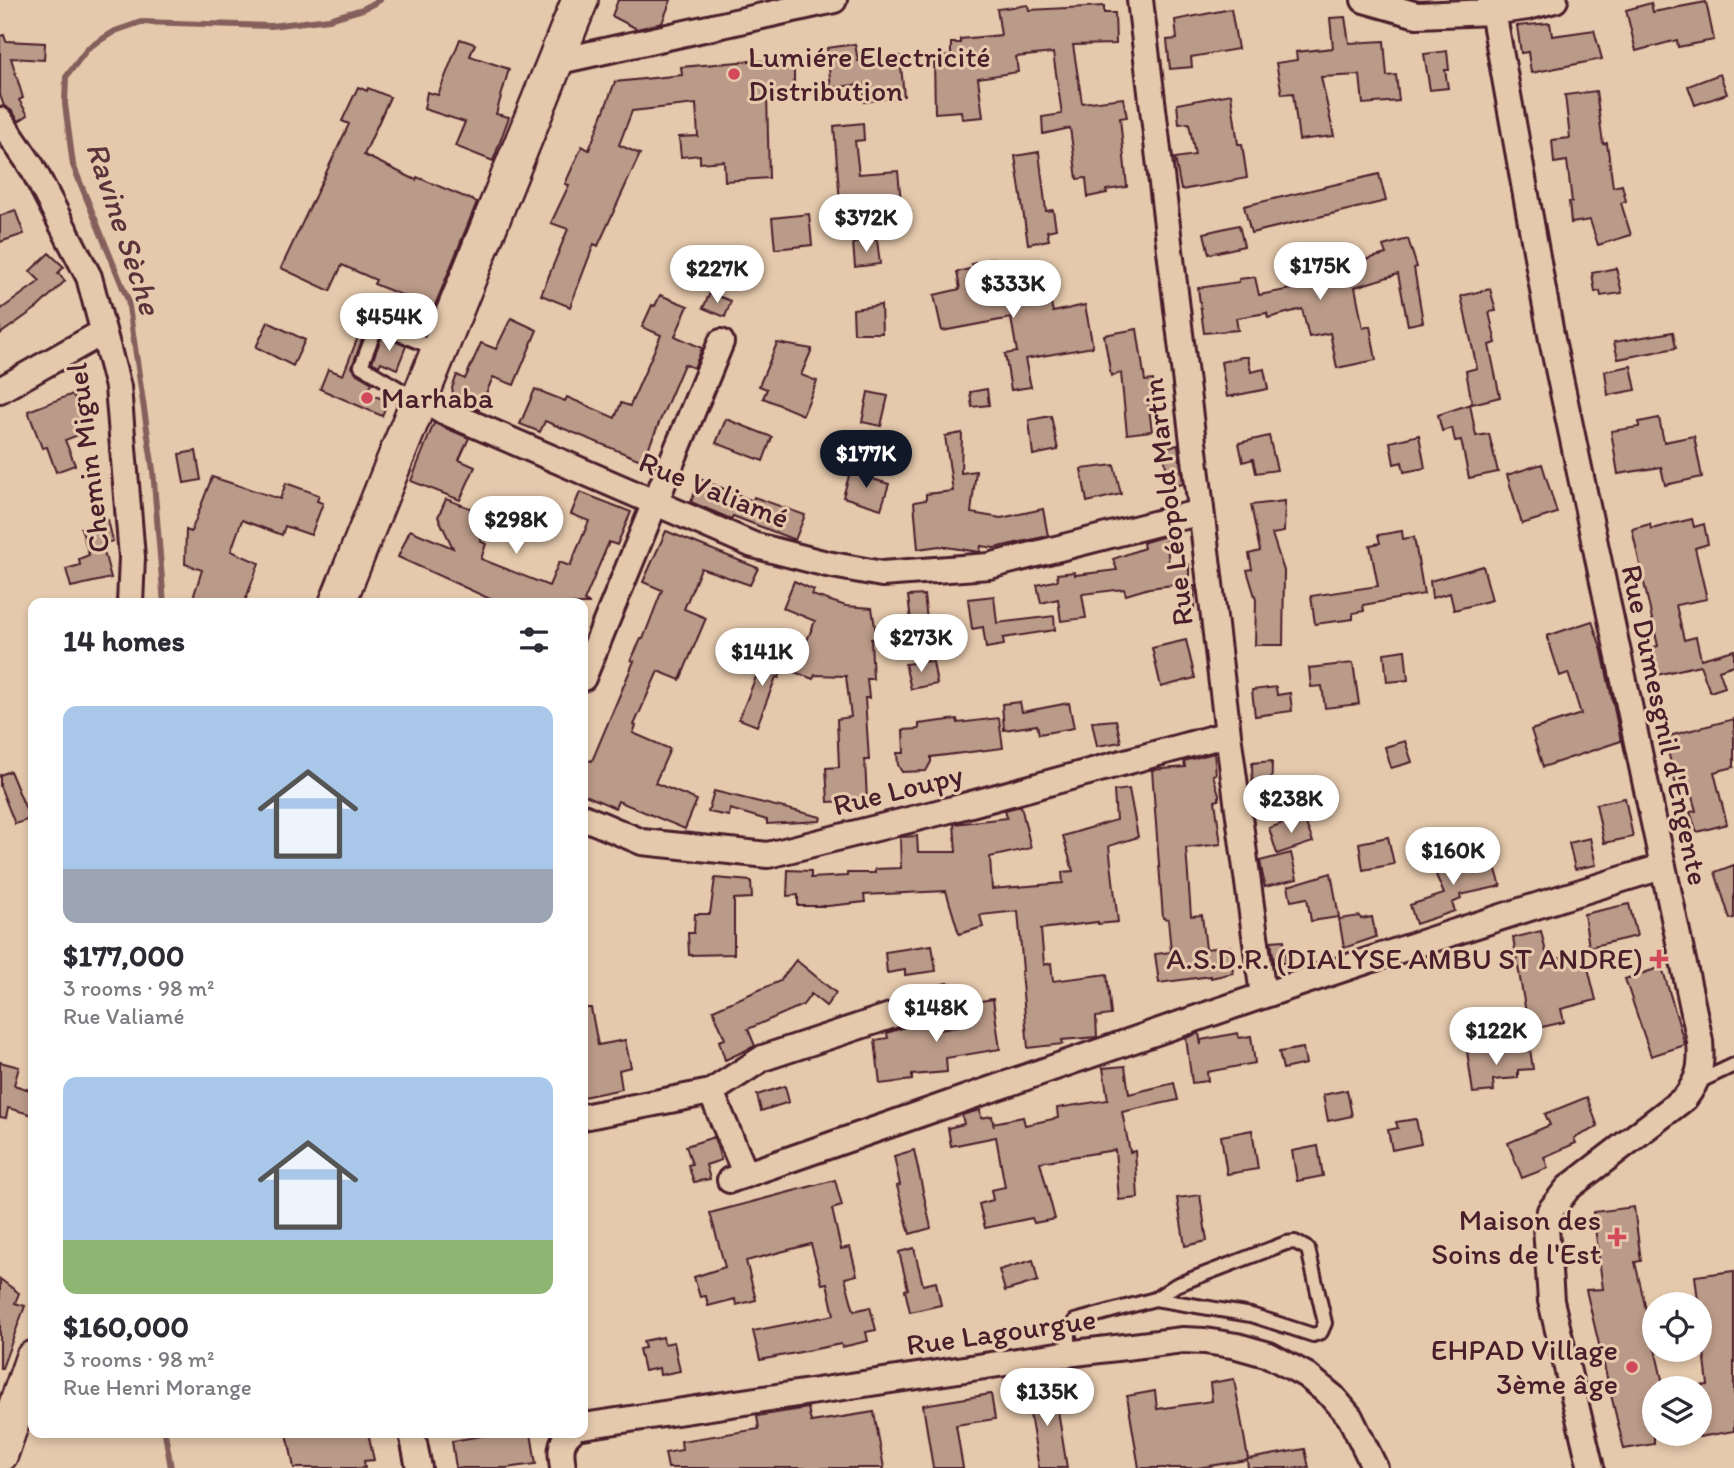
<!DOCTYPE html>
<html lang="en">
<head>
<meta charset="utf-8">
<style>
  :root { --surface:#fff; --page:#f2f2f3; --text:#2b2b33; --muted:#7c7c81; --accent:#111827 }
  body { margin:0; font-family:Itim,sans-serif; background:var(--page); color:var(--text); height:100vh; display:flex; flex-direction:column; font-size:26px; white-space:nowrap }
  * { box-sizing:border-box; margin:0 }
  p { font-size:23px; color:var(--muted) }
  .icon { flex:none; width:38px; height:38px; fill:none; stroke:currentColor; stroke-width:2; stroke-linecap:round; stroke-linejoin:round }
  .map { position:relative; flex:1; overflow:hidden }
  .drawer { position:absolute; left:28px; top:598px; width:560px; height:840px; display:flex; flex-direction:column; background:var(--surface); border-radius:14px; box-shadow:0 4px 10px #0003 }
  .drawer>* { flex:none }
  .controls { position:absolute; left:1642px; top:1292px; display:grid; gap:14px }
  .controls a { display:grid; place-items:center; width:70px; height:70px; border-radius:50%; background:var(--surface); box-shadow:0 4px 10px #0003; font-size:35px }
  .price { position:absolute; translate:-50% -60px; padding:0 16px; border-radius:24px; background:#fff; color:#222; font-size:23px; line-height:46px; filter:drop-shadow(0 2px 4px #0008) }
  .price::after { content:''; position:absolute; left:50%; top:42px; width:21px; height:16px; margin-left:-10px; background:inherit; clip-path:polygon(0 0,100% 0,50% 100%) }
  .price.selected { background:var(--accent); color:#fff }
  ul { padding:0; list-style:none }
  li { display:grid; align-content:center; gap:14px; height:371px; padding:0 35px }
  li span { display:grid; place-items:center; height:217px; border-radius:14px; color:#555 }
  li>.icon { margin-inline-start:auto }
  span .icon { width:126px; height:126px; fill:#fffc; stroke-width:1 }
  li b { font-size:30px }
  h2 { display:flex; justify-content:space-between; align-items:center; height:84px; padding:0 35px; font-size:30px }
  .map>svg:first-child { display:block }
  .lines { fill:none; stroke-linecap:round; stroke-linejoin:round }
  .stream { stroke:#845e5b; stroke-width:6 }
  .building { fill:#ba9a88; stroke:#4a1f2b; stroke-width:2 }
  .lane-casing { stroke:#4a1f2b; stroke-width:18 }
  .street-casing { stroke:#4a1f2b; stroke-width:30 }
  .secondary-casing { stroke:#4a1f2b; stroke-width:40 }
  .lane { stroke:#e5c9ac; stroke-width:12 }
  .street { stroke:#e5c9ac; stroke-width:24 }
  .secondary { stroke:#e5c9ac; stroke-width:35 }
  .poi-dot { fill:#d1495b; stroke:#e5c9ac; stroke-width:2.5 }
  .labels { text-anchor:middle; stroke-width:6; stroke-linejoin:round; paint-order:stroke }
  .poi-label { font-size:30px; fill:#4a1f2b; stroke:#e5c9ac; text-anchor:end }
  .street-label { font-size:30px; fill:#4a1f2b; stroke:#e5c9ac }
  .water-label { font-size:32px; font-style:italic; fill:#5d343b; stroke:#e5c9ac }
</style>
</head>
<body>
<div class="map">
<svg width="1734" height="1468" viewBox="0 0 1734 1468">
  <rect width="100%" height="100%" fill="#e5c9ac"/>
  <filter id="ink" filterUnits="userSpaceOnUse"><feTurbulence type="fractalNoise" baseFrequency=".0143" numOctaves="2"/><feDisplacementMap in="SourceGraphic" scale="14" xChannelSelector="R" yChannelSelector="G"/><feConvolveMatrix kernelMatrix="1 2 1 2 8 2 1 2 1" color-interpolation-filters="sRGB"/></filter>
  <g filter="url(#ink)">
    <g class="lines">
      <path class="stream" d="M164,604L153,470L128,300L73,165L65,104L66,77L88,48L115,31L141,22L271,26L329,19L363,9L380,0
        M165,1433L171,1468"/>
    </g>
    <path class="building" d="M618,0H671L662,23L637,29L612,16Z
      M1706,2L1714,40L1678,47L1677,40L1636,51L1626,10L1651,3L1653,12Z
      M1028,5L1029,10L1104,6V13H1115L1116,44L1073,45L1082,103L1123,98L1127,117L1120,118L1127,187L1106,190L1107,193L1088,197L1086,178L1077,179L1070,128L1043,134L1042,117L1062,114L1053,53L1016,57L1018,72L978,78L983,117L962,119L961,111L935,113L934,58L951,56V43H960V39L1001,35L997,9Z
      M1231,9L1238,49L1191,57L1192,67L1170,69L1167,40L1177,39L1175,20Z
      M1345,17L1349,43L1384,41L1387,76L1396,75L1399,101L1363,104L1360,75L1321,77L1334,136L1299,140L1293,93L1282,94L1276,63L1297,60L1296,52L1333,48L1330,18Z
      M1550,23L1552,36L1594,30L1602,59L1531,73L1528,52L1521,53L1517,26Z
      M4,35L6,41L45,43L44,60L11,58L23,98L19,100L28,115L19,121L12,111L4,106L0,95V36Z
      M460,39L475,44L470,56L509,69L496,114L509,117L493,161L455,146L465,122L424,109L427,92L438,95Z
      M855,44L858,61L900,56L904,96L864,102L863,84L831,88L827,48Z
      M1447,51L1449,70H1445L1448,88L1430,90L1424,54Z
      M750,61H794V94H767L769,178L725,181L724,161L700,163V155L681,157L679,137L698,136L696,104L632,111L619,145L640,154L598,246L594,244L570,307L541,295L568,229L551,223L569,185L565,184L582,146L589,150L615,82L682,75L681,67Z
      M1720,74L1727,94L1695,105L1688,86Z
      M358,87L367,91L368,88L390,97L364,155L416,180L417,177L477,202L434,308L374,284L376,280L342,265L330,291L281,268L349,124L342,121Z
      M1596,91L1603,144L1607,143L1613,187L1622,185L1626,201L1621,203L1631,235L1598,245L1590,220L1571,223L1569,202H1572L1567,161L1554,163L1552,140L1570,138L1565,95Z
      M1231,94L1238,144H1242L1247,178L1181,190L1175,158L1195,155L1189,123L1179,124L1177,104Z
      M863,123L864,140L855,141L859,174L898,171L901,202L854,206V202L840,203L834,126Z
      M1039,152L1046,211L1053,210L1056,229L1047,231L1049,240L1028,244L1015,156Z
      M1379,174L1386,201L1251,233L1244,206Z
      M15,210L24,234L0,242V216Z
      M809,214L812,245L775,249L772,218Z
      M1239,225L1244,246L1209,254L1204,233Z
      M1408,239L1417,267L1414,268L1423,322L1408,325L1398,274L1355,287L1363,328L1370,326L1376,360L1337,368L1330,333L1309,337L1302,309L1268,318L1267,313L1236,318L1238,330L1204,333L1198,288L1239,282V279L1255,277L1259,295L1302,287L1300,277L1386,254L1383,246Z
      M877,240L880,264L855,267L853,243Z
      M49,253L64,267L58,273L65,281L38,307L0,334V310L40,281L30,271Z
      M994,258L1002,301L1015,298L1017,306L1050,299L1053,312L1085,305L1093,347L1025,359L1031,387L1011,390L1005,354L1017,352L1011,318L942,331L934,295L960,289L957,272L974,268L972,264Z
      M1616,268L1622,293L1601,296L1600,291L1595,292L1592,273Z
      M1490,289L1496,311L1489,312L1496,343L1489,345L1500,397L1472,404L1466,371L1477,368L1461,296Z
      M710,293L731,301L725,317L703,308Z
      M660,295L688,306L675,336L702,348L694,368L684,364L643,461L545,421L540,432L520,424L535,389L565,401L567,397L615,418L621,403L630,406L661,335L642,327L652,305L655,306Z
      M881,305L882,333H854L853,309Z
      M511,318L537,330L514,385L493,377L479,410L454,399L452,388L457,375L465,379L481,343L496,349Z
      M268,322L305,340L293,366L256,347Z
      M362,327L366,329L352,367L357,374L372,383L367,393L388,401L382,416L320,389L328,369L343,375Z
      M1137,329L1145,381L1153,380L1155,400L1148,401L1152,431L1127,434L1121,373L1111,376L1104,335Z
      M1673,332L1676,348L1618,359L1614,342Z
      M382,336L406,346L397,369L381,362L379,366L372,362Z
      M777,343L812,349L801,375L817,381L803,415L763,398L767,389L759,386Z
      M1242,357H1248L1251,372L1264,369L1268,389L1227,397L1221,362Z
      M1631,366L1636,390L1608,395L1605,371Z
      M987,389L989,405L972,407L970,392Z
      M868,392L888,396L881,426L862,422Z
      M73,394L76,403L79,401L86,420L83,421L86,432L65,440L75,465L56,472L47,447L42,448L28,411Z
      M1470,404L1476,436L1489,434L1498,472L1469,478L1461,440L1455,441L1452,428L1442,431L1438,415Z
      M1051,416L1058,450L1033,455L1029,420Z
      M1659,418L1664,442L1694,436L1702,477L1665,485L1661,467L1618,474L1611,431L1639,427V422Z
      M726,419L772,437L763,461L716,443Z
      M434,423L469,438L459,460L475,467L460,500L411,481Z
      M962,433L961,473L976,471L971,513L1001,518L1043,509L1048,536L994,548L981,546L980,552L939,546L918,549L914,502L926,500V494L953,491L945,436Z
      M1419,435L1425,468L1404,472L1402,462L1394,464L1390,442Z
      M1269,436L1277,470L1256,473L1253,459L1243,462L1239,443Z
      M1178,445L1183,484L1169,487L1163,448Z
      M196,451L201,480L184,483L179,454Z
      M1542,464L1557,513L1522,524L1507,475Z
      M1114,465L1121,494L1087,502L1081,469Z
      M850,472L889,484L881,509L843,497Z
      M212,477L280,499L286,483L319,495L317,501L323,503L311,535L285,526L282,535L242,520L231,551L259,563L244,604H191L202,570L185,564L186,530L191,532Z
      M700,479L753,501L754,497L805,515L795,540L733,516L731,519L691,502Z
      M580,492L631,512L617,545L609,542L584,601L590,604H501L398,557L410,530L453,548L438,517L446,499L491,516L480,541L486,544L481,559L549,586L559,562L570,566L589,521L571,514Z
      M1285,501L1284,532L1272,534L1284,571L1283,645H1255L1256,600L1247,570L1252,569L1249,554L1260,551L1251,505Z
      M1692,519L1694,527L1704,524L1708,544L1695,548L1707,599L1676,605L1684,640L1696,637L1701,659L1734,650V665L1719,670L1725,687L1710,692L1700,665L1657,675L1650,648L1658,646L1632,529L1650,524L1651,529Z
      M108,520L113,541L102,544L111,578L71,587L66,569L80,565L79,559L89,555L81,528Z
      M666,531L758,568L750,585L701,568L684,609L706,618L680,680L658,671L634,725L636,726L633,733L670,749L655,783L697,800L685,829L618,801L615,808L583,794V767L586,760L592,761L634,661L631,660L641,639H643L662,590L643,582Z
      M1402,531L1403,539L1414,537L1424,594L1363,605L1364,611L1353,613V619L1315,624L1311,596L1378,586L1370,545L1380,543L1378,535Z
      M1166,536L1169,565L1189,564V583L1149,588L1126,595L1124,589L1082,594L1086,618L1061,621L1058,599L1041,603L1037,585L1058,580L1057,574L1075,572V575L1117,570L1113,559L1144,548L1143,543L1145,542Z
      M1483,566L1492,600L1454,610L1450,593L1432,598L1430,581Z
      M794,581L814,590L812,595L846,606L872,608L877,639H871L873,679H867L869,698H865L869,760H865L867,800L828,802L826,768L839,767L837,719L851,717L846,676L815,675L813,679L794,672L815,621L783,608Z
      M1179,586H1195L1194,608L1179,607Z
      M924,595L928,628L912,629L908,596Z
      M994,596L997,623L1054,616L1055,630L1003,638L1004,645L986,648L983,627L972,629L968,599Z
      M1592,621L1602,651L1621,741L1543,767L1531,730L1581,714L1568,673L1560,676L1547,636Z
      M1186,640L1195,678L1161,687L1152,648Z
      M1405,650L1408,680L1387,682L1384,653Z
      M766,652L786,659L779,678L776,677L757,726L739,719Z
      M927,661L933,662L937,684L911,689L905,664Z
      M1353,663L1359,704L1325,708L1322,686L1311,687L1309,668Z
      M1276,687L1277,695L1290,693L1292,711L1255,716L1252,690Z
      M1020,702L1022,712L1069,703L1074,728L1039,734L1037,725L1004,730L1002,704Z
      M999,718L1003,748L931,757V762L926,771L902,772L898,765L897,753H904L903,730L919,729V724L957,719L958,723Z
      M1734,719V767L1714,772L1727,824L1697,832L1690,812L1696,811L1687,779L1675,782L1665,737Z
      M1116,720L1121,742L1097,746L1092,722Z
      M1405,741L1412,762L1391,768L1385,747Z
      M1214,753L1216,774L1213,775L1219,794V800L1215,801L1221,844L1186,848L1191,916L1202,915L1206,949L1230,946L1233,973L1211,978V976L1159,983L1155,954L1171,952L1168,919L1163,918L1152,770L1185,767L1184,761Z
      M1272,761L1271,807H1253L1252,763Z
      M10,771L30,819L15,824L0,786V775Z
      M1129,789L1138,837L1109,846L1118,922L1098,924V922L1041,929L1044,965L1051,963L1053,981L1107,974L1111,1015L1096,1017L1097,1037L1062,1040L1063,1044L1028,1048L1021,972L1023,971L1018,911L980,915L983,927L959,934L946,891L864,895L865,902L828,906H798V895L787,896L788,870L811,871V878L847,876V873H875V869L901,868L900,837L917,836L918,852H956L954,824L1007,818L1005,810L1021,806L1031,848L990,857L992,889L1063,883L1062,872L1073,871L1063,836L1116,820L1114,791Z
      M714,791L821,817L820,821L767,824V820L730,809L729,816L708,812Z
      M1625,798L1633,837L1604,843L1596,804Z
      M1303,816L1313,842L1277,854L1269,828Z
      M1388,837L1394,864L1363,870L1359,843Z
      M1590,838L1596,865L1575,869L1569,843Z
      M1442,848L1451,871L1481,863L1483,871L1495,867L1501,886L1460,895L1461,899L1452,903L1455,911L1416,924L1410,905L1444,894L1427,853Z
      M1291,853L1297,879L1265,887L1260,861Z
      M1734,865V918L1730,919L1715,872Z
      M1331,873L1339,917L1311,921L1307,898L1291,901L1288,886Z
      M715,878L751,881L752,898L734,899V954L689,955L688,933H694L695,914H710Z
      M1629,904L1637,936L1589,947L1584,914Z
      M1360,916L1361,919L1372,917L1376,937L1344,948L1339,919Z
      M1541,931L1548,961L1584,952L1596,1000L1561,1009L1564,1022L1529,1030L1513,938Z
      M1284,940L1286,963H1274L1271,941Z
      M932,945L936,971L905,975V970L887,973L885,952Z
      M796,960L836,993L826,1006L811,994L803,1005L748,1029L755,1046L725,1060L719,1041L725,1039L713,1010L780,981Z
      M1662,967L1685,1045L1651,1056L1625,979Z
      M993,999L1000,1049L946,1058L947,1072L912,1075V1080L880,1084L875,1040L888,1038L887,1033L932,1018L933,1031L964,1026L962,1004Z
      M583,1008H591L598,1045L625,1040L631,1067L619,1070L622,1089L583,1097Z
      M1199,1033L1201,1045V1040L1238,1033L1239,1038L1251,1036L1255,1063L1207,1072L1208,1081L1192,1083L1186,1038Z
      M1303,1048L1306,1064L1283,1069L1279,1052Z
      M1489,1049L1490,1053L1530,1049L1533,1069L1518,1070V1078L1493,1080L1494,1091L1473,1093L1467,1051Z
      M0,1062L19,1067L14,1085L33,1091V1115L8,1108L6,1118L0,1117Z
      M1125,1066L1129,1094L1174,1083L1178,1100L1122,1112L1130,1152L1135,1151L1138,1198L1119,1200L1115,1150L1040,1162L1055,1219L1034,1223L1032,1218L985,1228L979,1204L993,1200L991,1190L1005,1187L996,1137L951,1146L948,1128L964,1124L962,1115L980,1110L981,1118L992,1116L994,1127L993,1123L1023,1117L1025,1125L1058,1118L1057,1108L1108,1100L1103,1068Z
      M785,1086L789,1102L761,1111L757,1095Z
      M1347,1090L1352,1116L1328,1121L1323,1095Z
      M1587,1097L1598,1127L1574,1138L1576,1143L1544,1157L1548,1168L1522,1178L1508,1143L1550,1125L1545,1114Z
      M1416,1119L1421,1144L1392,1150L1388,1130L1398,1128L1396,1122Z
      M1252,1130L1258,1169L1227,1174L1221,1136Z
      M714,1137L721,1160L706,1165L710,1179L694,1182L688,1165L692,1164L686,1146Z
      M1318,1146L1323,1176L1297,1181L1292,1151Z
      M914,1150L931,1228L910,1234L897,1186L900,1185L894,1156Z
      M835,1180L842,1206L832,1209L841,1249L850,1247L857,1275L845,1278L854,1311L870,1307L876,1330L866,1332L868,1341L842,1347L841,1344L760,1360L753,1331L834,1315L827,1283L822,1284L811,1244L746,1261L756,1300L736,1305L735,1299L708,1306L706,1296L700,1297L694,1277L725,1267L710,1213Z
      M1200,1195L1207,1241L1185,1246L1177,1198Z
      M1634,1207L1641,1261L1635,1262L1664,1388H1654V1444L1624,1449L1586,1290L1603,1289L1593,1212Z
      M914,1248L923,1285L936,1282L941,1305L910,1312L905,1290L908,1289L899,1252Z
      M1033,1260L1038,1281L1005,1291L999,1270Z
      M1734,1271V1431L1699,1437V1386L1708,1385L1695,1276Z
      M0,1279L19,1293L15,1303L25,1306L2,1368H0Z
      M663,1337L664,1344L674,1342L680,1371L660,1375L659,1368L644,1371L639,1349L645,1348L643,1341Z
      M1234,1379L1248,1459L1305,1449L1309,1468H1248L1247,1460L1197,1468H1139L1127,1396L1155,1391L1157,1409L1212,1401L1210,1383Z
      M1054,1385L1067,1468H1039L1026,1390Z
      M991,1394L995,1419L956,1425L963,1468H933L923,1405Z
      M808,1408L811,1422L874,1412L884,1468H668L665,1453L682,1450L681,1441L759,1429L757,1416Z
      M287,1433H368L374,1460L364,1461L365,1468H294Z
      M498,1433H531L536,1464L506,1468H456L452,1441Z"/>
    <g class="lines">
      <defs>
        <path id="lane" d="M418,400L361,366L377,325L436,349
          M1696,1083L1734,1065
          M1069,1353V1332L1075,1321L1155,1299L1176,1285L1286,1243L1295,1242L1308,1249L1325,1323L1321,1332L1313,1335L1251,1315L1155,1299"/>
        <path id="street" d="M1140,0L1228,734L1263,995
          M1364,0L1417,15L1492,12L1528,7L1555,0
          M1491,0L1552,340L1700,1041C1702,1066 1700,1078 1685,1098L1568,1188L1550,1211L1546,1227L1551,1301L1591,1468
          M555,62L834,0
          M0,120L32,167L89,277L118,387L132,557L130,604
          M0,390L103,332
          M420,401L753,545L827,564L882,574L989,566L1201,512
          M583,678L721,342
          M583,817L642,842L768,855L953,809L1228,734
          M711,1092L746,1175
          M583,1117L711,1092L763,1058L948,997
          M730,1180C1040,1073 1348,962 1662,867
          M583,1426L1058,1355L1183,1340L1205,1341L1237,1346L1269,1355L1306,1375L1333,1397L1350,1417L1375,1468
          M412,1433L419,1468
          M563,1468C561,1455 559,1442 570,1433"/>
        <path id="secondary" d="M337,604L580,0
          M0,1454L33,1359"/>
      </defs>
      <use href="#lane" class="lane-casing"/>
      <use href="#street" class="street-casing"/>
      <use href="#secondary" class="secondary-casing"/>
      <use href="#lane" class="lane"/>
      <use href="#street" class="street"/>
      <use href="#secondary" class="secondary"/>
    </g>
  </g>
  <g class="poi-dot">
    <circle cx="734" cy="74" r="7"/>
    <circle cx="367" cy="398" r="7"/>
    <path d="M1655.5 948.5h7v7h7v7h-7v7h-7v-7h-7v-7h7z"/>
    <path d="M1613.5 1226.5h7v7h7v7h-7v7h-7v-7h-7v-7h7z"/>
    <circle cx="1632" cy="1367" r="7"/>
  </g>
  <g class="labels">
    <g class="poi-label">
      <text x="748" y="67" text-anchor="start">Lumiére Electricité<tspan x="748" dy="34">Distribution</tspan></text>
      <text x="381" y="408" text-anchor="start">Marhaba</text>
      <text x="1643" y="969">A.S.D.R. (DIALYSE AMBU ST ANDRE)</text>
      <text x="1601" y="1230">Maison des<tspan x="1601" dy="34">Soins de l'Est</tspan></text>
      <text x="1618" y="1360">EHPAD Village<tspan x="1618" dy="34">3ème âge</tspan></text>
    </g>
    <g class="street-label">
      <text transform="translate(88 458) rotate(-97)" y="10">Chemin Miguel</text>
      <text transform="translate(714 490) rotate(22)" y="10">Rue Valiamé</text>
      <text transform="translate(1168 502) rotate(-97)" y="10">Rue Léopold Martin</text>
      <text transform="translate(1665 725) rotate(78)" y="10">Rue Dumesgnil d'Engente</text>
      <text transform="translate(898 790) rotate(-14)" y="10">Rue Loupy</text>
      <text transform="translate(1001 1332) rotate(-8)" y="10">Rue Lagourgue</text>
    </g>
    <g class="water-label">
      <text transform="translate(124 228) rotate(72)" y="11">Ravine Sèche</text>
    </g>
  </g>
</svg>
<div class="controls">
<a><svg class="icon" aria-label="locate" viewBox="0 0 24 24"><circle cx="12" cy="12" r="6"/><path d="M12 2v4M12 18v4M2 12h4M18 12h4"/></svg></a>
<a><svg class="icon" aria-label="layers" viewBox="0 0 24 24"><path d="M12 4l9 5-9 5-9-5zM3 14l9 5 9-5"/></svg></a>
</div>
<b class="price" style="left:866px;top:254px">$372K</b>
<b class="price" style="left:1320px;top:302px">$175K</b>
<b class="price" style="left:717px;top:305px">$227K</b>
<b class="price" style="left:1013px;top:320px">$333K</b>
<b class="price" style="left:389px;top:353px">$454K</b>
<b class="price selected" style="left:866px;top:490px">$177K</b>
<b class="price" style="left:516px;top:556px">$298K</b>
<b class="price" style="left:921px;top:674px">$273K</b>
<b class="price" style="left:762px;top:688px">$141K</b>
<b class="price" style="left:1291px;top:835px">$238K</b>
<b class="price" style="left:1453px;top:887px">$160K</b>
<b class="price" style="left:936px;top:1044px">$148K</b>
<b class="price" style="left:1496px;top:1067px">$122K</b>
<b class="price" style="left:1047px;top:1428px">$135K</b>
<section class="drawer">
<h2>14 homes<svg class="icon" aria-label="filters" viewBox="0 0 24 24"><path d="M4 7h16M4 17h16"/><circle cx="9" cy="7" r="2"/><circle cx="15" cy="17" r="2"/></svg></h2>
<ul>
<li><span style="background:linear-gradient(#a9c7e8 75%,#9aa5b1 0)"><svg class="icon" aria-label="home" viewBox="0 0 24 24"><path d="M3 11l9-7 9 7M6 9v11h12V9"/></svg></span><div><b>$177,000</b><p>3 rooms · 98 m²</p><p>Rue Valiamé</p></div></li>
<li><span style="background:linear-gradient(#a9c7e8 75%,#8fb573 0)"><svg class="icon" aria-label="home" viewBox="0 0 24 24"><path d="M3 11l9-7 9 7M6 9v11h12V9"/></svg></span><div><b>$160,000</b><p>3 rooms · 98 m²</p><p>Rue Henri Morange</p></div></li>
</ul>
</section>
</div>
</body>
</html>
